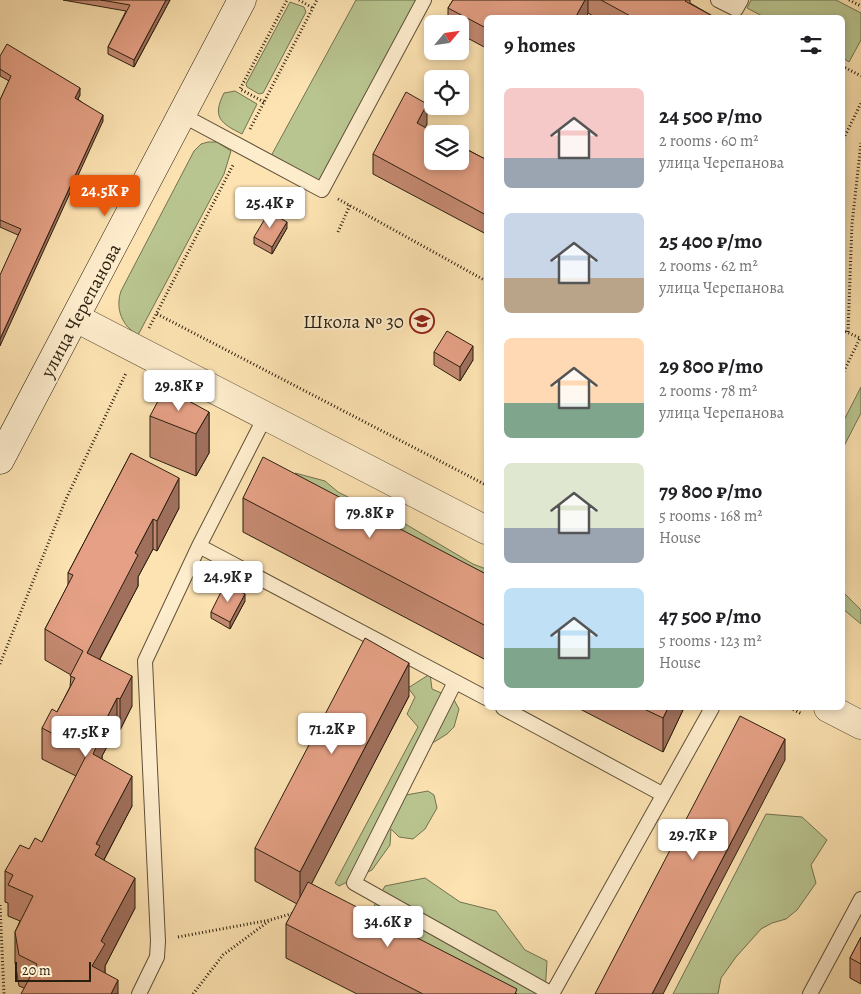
<!DOCTYPE html>
<html lang="en">
<head>
<meta charset="utf-8">
<style>
  :root { --surface:#fff; --page:#f2f2f2; --text:#202124; --muted:#757577; --accent:#ea580c }
  body { margin:0; font-family:Alegreya,serif; background:var(--page); color:var(--text); height:100vh; display:flex; flex-direction:column; font-size:19px; white-space:nowrap }
  * { box-sizing:border-box; margin:0 }
  p { font-size:16px; color:var(--muted) }
  .icon { flex:none; width:28px; height:28px; fill:none; stroke:currentColor; stroke-width:2; stroke-linecap:round; stroke-linejoin:round }
  .map { position:relative; flex:1; overflow:hidden }
  .sheet { position:absolute; left:484px; top:15px; width:361px; height:695px; display:flex; flex-direction:column; background:var(--surface); border-radius:8px; box-shadow:0 2px 8px #0003 }
  .sheet>* { flex:none }
  .needle { width:32px; rotate:61deg }
  .tools { position:absolute; left:424px; top:15px; display:grid; gap:10px }
  .tools a { display:grid; place-items:center; width:45px; height:45px; border-radius:8px; background:var(--surface); box-shadow:0 2px 8px #0003; font-size:25px }
  .scale { position:absolute; left:15px; bottom:12px; width:76px; box-sizing:border-box; padding-left:5px; border:2px solid #2a1f0f; border-top:0; font-size:14px; line-height:18px; white-space:nowrap; color:#2a1f0f; -webkit-text-stroke:4px #feedcd; paint-order:stroke }
  .price { position:absolute; translate:-50% -42px; padding:0 11px; border-radius:5px; background:#fff; color:#222; font-size:16px; line-height:32px; filter:drop-shadow(0 1px 2px #0008) }
  .price::after { content:''; position:absolute; left:50%; top:30px; width:15px; height:11px; margin-left:-8px; background:inherit; clip-path:polygon(0 0,100% 0,50% 100%) }
  .price.current { background:var(--accent); color:#fff }
  ul { padding:0; list-style:none }
  li { display:flex; align-items:center; gap:15px; height:125px; padding:0 20px }
  li span { display:grid; place-items:center; flex:none; width:140px; height:100px; border-radius:8px; color:#555 }
  li>.icon { margin-inline-start:auto }
  span .icon { width:60px; height:60px; fill:#fffc; stroke-width:1 }
  li b { font-size:21px }
  h2 { display:flex; justify-content:space-between; align-items:center; height:60px; padding:0 20px; font-size:21px }
  .map>svg:first-child { display:block }
  .green { fill:#b9c590; stroke:#727250 }
  .lines { fill:none; stroke-linecap:round; stroke-linejoin:round }
  .service-casing { stroke:#5f5038; stroke-width:16 }
  .minor-casing { stroke:#5f5038; stroke-width:29 }
  .secondary-casing { stroke:#2a1f0f; stroke-width:29 }
  .path { stroke:#2a1f0f; stroke-width:3; stroke-dasharray:1 2.5; stroke-linecap:butt }
  .service { stroke:#feedcd; stroke-width:14 }
  .minor { stroke:#feedcd; stroke-width:28 }
  .secondary { stroke:#feedcd; stroke-width:28 }
  .wall { fill:#c58a72; stroke:#2a1f0f }
  .shaded-wall { fill:#a0705d; stroke:#2a1f0f }
  .building { fill:#e5a085; stroke:#2a1f0f }
  .labels { text-anchor:middle; stroke-width:4; stroke-linejoin:round; paint-order:stroke }
  .street-label { font-size:19px; fill:#2a1f0f; stroke:#feedcd }
  .poi-label { font-size:19px; fill:#2a1f0f; stroke:#feedcd; text-anchor:end }
</style>
</head>
<body>
<div class="map">
<svg width="861" height="994" viewBox="0 0 861 994">
  <rect width="100%" height="100%" fill="#fde3b2"/>
  <filter id="stains"><feTurbulence type="fractalNoise" baseFrequency=".004" numOctaves="4"/><feColorMatrix values="0 0 0 0 .2 0 0 0 0 .09 0 0 0 0 .02 0 0 0 .5 -.17"/></filter>
  <radialGradient id="worn" r=".72"><stop offset=".6" stop-color="#630" stop-opacity="0"/><stop offset="1" stop-color="#630" stop-opacity=".3"/></radialGradient>
  <path class="green" d="M356,0H418L321,183L271,156Z
    M751,0H836L861,13V40L849,62L843,58L842,18L764,17L747,8Z
    M290,2L304,7L306,12L263,93L259,94L247,87L246,84Z
    M235,91L257,104L242,134C220,123 212,117 224,93Z
    M208,142H217L231,151L224,174L138,335C122,326 115,309 121,291L194,151L201,144Z
    M861,387V413L843,448V422Z
    M295,473L325,481L338,492L366,506L385,512L473,564L486,569V599L286,492Z
    M843,592L861,610V624L843,609Z
    M430,674L432,689L453,698L459,709L454,727L447,734L431,744L408,776L396,783L406,795L428,791L434,795L437,808L425,829L413,839L399,837L391,829L390,845L372,870L339,886L335,883L418,727L407,714L415,697L408,688Z
    M766,814L802,817L827,840L811,865L816,883L797,910L786,919L772,923L761,929L736,957L721,978L718,994H673Z
    M425,878L460,902L496,911L525,950L547,961L545,994H485L362,928L385,886Z"/>
  <g class="lines">
    <defs>
      <path id="service" d="M718,0L736,9L741,0
        M182,115L322,190L424,0
        M265,417L199,546L486,698
        M455,682L354,883L552,994
        M503,708L662,794
        M139,994L157,957L158,941L145,661L199,546
        M552,994L712,708
        M810,994L861,899"/>
      <path id="minor" d="M76,318L486,530
        M828,708L861,725"/>
      <path id="secondary" d="M0,460L242,0"/>
    </defs>
    <use href="#service" class="service-casing"/>
    <use href="#minor" class="minor-casing"/>
    <use href="#secondary" class="secondary-casing"/>
    <path class="path" d="M299,0L313,8
      M849,0L861,6
      M842,66L861,76
      M264,102L240,89L287,0
      M250,129L317,0
      M842,142L861,103
      M338,199L486,281
      M338,232L350,205
      M157,314L486,485
      M149,328L233,165
      M842,330L860,338L842,375
      M848,332L852,224L861,143
      M0,664L66,499L126,373
      M790,708L802,714
      M0,905L4,994
      M178,937L270,920L294,913
      M193,994L223,955L269,921"/>
    <use href="#service" class="service"/>
    <use href="#minor" class="minor"/>
    <use href="#secondary" class="secondary"/>
  </g>
  <path class="wall" d="M63,0H170L134,67L108,54V47L126,11Z
    M453,0H690V3L716,18H597L588,13L486,18V48L460,34V24H448V8Z
    M0,56L80,95L78,99L103,121L18,235L0,227V100L9,81L0,76Z
    M427,124L425,127L485,159L486,157V234L373,174V154Z
    M287,228L272,254L254,244V237Z
    M434,352L473,360L460,381L434,365Z
    M209,412V453L196,476L150,457V416Z
    M131,453L179,508L157,551L153,549L138,577V586L100,659L132,706L120,730L117,728L102,756V759L132,806L104,860L135,908L105,966V973L118,994L24,988L19,986L15,962V932L20,921L8,916V903L5,902V871L29,849L42,842L76,776L42,759V728L57,712L70,687L71,675L45,660V629L68,585V573Z
    M243,498L486,574V660L243,532Z
    M245,601L230,629L211,618V612Z
    M409,696L311,884L517,994H357L286,958V924L297,904L255,881V848Z
    M578,708H683V710L663,752Z
    M861,937V984L850,978V958Z"/>
  <path class="shaded-wall" d="M166,0H170L134,67V60Z
    M585,0H588V13L586,18H575Z
    M80,88V95L75,104V98Z
    M427,104V124L417,143V123Z
    M103,115V121L0,346V339Z
    M287,222V228L272,254V247Z
    M473,346V360L460,381V367Z
    M209,412V453L196,476V434Z
    M179,478V508L157,551V521Z
    M153,519V549L138,577V586L87,683V653L135,553Z
    M245,594V601L230,629V622Z
    M409,663V696L300,906V872Z
    M132,676V706L120,730V699Z
    M117,698V728L102,756V766L93,754L99,733Z
    M668,708H683V710L663,752V718Z
    M785,739V760L663,994H652Z
    M132,776V806L100,867L95,855L96,844Z
    M135,878V908L105,966V974L92,966L101,941Z
    M118,980V994H111Z"/>
  <path class="building" d="M101,0H166L134,60L108,47L130,5Z
    M453,0H585L575,18H486V28L448,8Z
    M601,0H686L685,1L716,18H634Z
    M7,44L80,88L75,98L103,115L0,339V275L21,229L0,220V100L11,76L0,69V56Z
    M406,92L427,104L417,123L437,134H432V161H460V146L485,159L486,157V215L373,154Z
    M269,212L287,222L272,247L254,237Z
    M447,331L473,346L460,367L434,352Z
    M165,388L209,412L196,434L150,416Z
    M131,453L179,478L157,521L153,519L135,553L138,555L87,653L132,676L120,699L117,698L99,733L102,735L93,754L132,776L96,844L100,846L95,855L135,878L101,941L105,944L92,966L118,980L111,994H21L37,964L19,955L15,932L33,896L8,885L13,875L5,871L20,845L29,849L35,838L42,842L88,752L42,728L52,709L57,712L75,678L70,676L83,651L45,629L73,575L68,573Z
    M263,457L486,574V626L243,498Z
    M225,584L245,594L230,622L211,612Z
    M365,638L409,663L300,872L255,848Z
    M642,708H668L663,718Z
    M740,716L785,739L652,994H595Z
    M308,882L517,989L515,994H423L286,924Z
    M861,937V964L850,958Z"/>
  <defs>
    <symbol id="school-ring" viewBox="-11 -11 22 22"><circle r="9.5" fill="#feedcd" stroke="#8f2418" stroke-width="1.5"/><path d="M0-5L7-2L0 1L-7-2ZM-4 1L0 2.5L4 1V4Q0 6-4 4Z" fill="#8f2418"/></symbol>
  </defs>
  <g fill-rule="evenodd">
    <use href="#school-ring" x="408" y="307" width="28" height="28"/>
  </g>
  <g class="labels">
    <g class="street-label">
      <text transform="translate(80 310) rotate(-62)" y="7">улица Черепанова</text>
    </g>
    <g class="poi-label">
      <text x="404" y="328">Школа № 30</text>
    </g>
  </g>
  <rect width="100%" height="100%" filter="url(#stains)"/>
  <rect width="100%" height="100%" fill="url(#worn)"/>
</svg>
<div class="tools">
<a><svg class="needle" viewBox="-14 -14 28 28"><path d="M0-13l5 13h-10z" fill="#e53935"/><path d="M0 13l5-13h-10z" fill="#757577"/></svg></a>
<a><svg class="icon" aria-label="locate" viewBox="0 0 24 24"><circle cx="12" cy="12" r="6"/><path d="M12 2v4M12 18v4M2 12h4M18 12h4"/></svg></a>
<a><svg class="icon" aria-label="layers" viewBox="0 0 24 24"><path d="M12 4l9 5-9 5-9-5zM3 14l9 5 9-5"/></svg></a>
</div>
<div class="scale">20 m</div>
<b class="price current" style="left:105px;top:217px">24.5K ₽</b>
<b class="price" style="left:270px;top:229px">25.4K ₽</b>
<b class="price" style="left:179px;top:412px">29.8K ₽</b>
<b class="price" style="left:370px;top:539px">79.8K ₽</b>
<b class="price" style="left:228px;top:603px">24.9K ₽</b>
<b class="price" style="left:332px;top:755px">71.2K ₽</b>
<b class="price" style="left:86px;top:758px">47.5K ₽</b>
<b class="price" style="left:693px;top:861px">29.7K ₽</b>
<b class="price" style="left:388px;top:948px">34.6K ₽</b>
<section class="sheet">
<h2>9 homes<svg class="icon" aria-label="filters" viewBox="0 0 24 24"><path d="M4 7h16M4 17h16"/><circle cx="9" cy="7" r="2"/><circle cx="15" cy="17" r="2"/></svg></h2>
<ul>
<li><span style="background:linear-gradient(#f6c9c9 70%,#9aa5b1 0)"><svg class="icon" aria-label="home" viewBox="0 0 24 24"><path d="M3 11l9-7 9 7M6 9v11h12V9"/></svg></span><div><b>24 500 ₽/mo</b><p>2 rooms · 60 m²</p><p>улица Черепанова</p></div></li>
<li><span style="background:linear-gradient(#c9d6e8 65%,#b9a48a 0)"><svg class="icon" aria-label="home" viewBox="0 0 24 24"><path d="M3 11l9-7 9 7M6 9v11h12V9"/></svg></span><div><b>25 400 ₽/mo</b><p>2 rooms · 62 m²</p><p>улица Черепанова</p></div></li>
<li><span style="background:linear-gradient(#ffd9b3 65%,#7fa58c 0)"><svg class="icon" aria-label="home" viewBox="0 0 24 24"><path d="M3 11l9-7 9 7M6 9v11h12V9"/></svg></span><div><b>29 800 ₽/mo</b><p>2 rooms · 78 m²</p><p>улица Черепанова</p></div></li>
<li><span style="background:linear-gradient(#dfe7d0 65%,#9aa5b1 0)"><svg class="icon" aria-label="home" viewBox="0 0 24 24"><path d="M3 11l9-7 9 7M6 9v11h12V9"/></svg></span><div><b>79 800 ₽/mo</b><p>5 rooms · 168 m²</p><p>House</p></div></li>
<li><span style="background:linear-gradient(#bfe0f5 60%,#7fa58c 0)"><svg class="icon" aria-label="home" viewBox="0 0 24 24"><path d="M3 11l9-7 9 7M6 9v11h12V9"/></svg></span><div><b>47 500 ₽/mo</b><p>5 rooms · 123 m²</p><p>House</p></div></li>
</ul>
</section>
</div>
</body>
</html>
